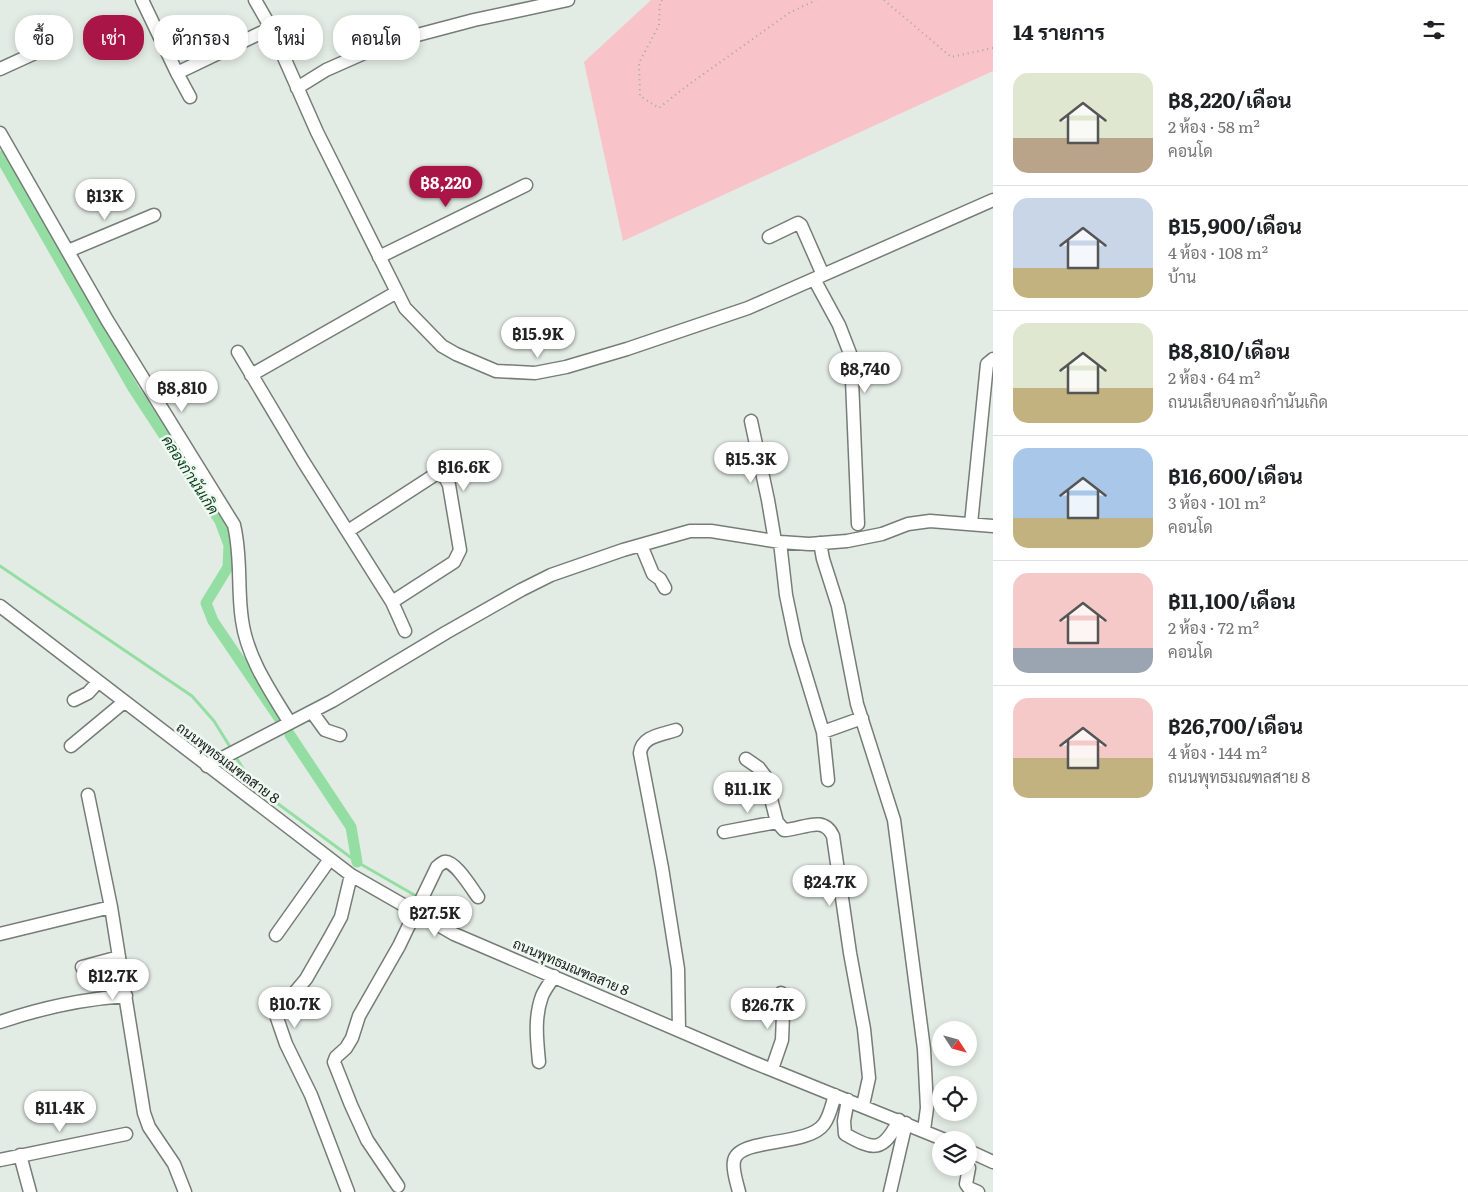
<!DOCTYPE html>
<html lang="th">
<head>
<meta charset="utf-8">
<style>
  :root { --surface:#fff; --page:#f6f6f6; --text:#202124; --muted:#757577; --line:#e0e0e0; --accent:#a91547 }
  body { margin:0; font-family:Literata,Sarabun,serif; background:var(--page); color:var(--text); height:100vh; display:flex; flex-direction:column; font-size:19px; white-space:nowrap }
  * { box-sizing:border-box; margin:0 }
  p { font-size:16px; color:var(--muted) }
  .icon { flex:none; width:28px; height:28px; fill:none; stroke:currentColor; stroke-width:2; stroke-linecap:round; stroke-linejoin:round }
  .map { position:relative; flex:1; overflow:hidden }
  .side { display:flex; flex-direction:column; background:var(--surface); width:475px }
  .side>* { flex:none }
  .hud { position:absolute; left:15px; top:15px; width:475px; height:45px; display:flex; gap:10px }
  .needle { width:32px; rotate:126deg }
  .tools { position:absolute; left:932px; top:1021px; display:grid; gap:10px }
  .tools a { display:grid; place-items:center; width:45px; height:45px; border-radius:50%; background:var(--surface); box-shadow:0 2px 8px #0003; font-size:25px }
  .price { position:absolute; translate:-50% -42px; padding:0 11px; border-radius:18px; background:#fff; color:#222; font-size:16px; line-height:32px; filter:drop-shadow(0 1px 2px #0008) }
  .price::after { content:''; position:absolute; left:50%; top:30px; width:15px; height:11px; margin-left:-8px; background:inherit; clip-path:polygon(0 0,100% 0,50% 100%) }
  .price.on { background:var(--accent); color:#fff }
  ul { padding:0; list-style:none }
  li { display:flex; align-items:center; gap:15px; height:125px; padding:0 20px }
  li+li { border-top:1px solid var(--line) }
  li span { display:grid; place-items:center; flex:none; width:140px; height:100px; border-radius:15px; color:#555 }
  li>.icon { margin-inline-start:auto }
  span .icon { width:60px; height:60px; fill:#fffc; stroke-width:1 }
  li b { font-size:21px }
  h2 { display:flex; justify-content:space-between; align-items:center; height:60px; padding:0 20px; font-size:21px }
  .pill { padding:0 18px; border-radius:20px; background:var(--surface); box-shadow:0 2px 8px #0003; font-size:18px; line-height:45px }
  .pill.on { background:var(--accent); color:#fff }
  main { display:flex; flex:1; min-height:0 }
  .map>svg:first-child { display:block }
  .green { fill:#f9c3ca }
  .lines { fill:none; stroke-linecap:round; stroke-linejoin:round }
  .stream { stroke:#95dea3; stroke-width:3 }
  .canal { stroke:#95dea3; stroke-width:11 }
  .minor-casing { stroke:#757d76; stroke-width:15 }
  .path { stroke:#a1a8a1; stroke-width:2; stroke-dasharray:1 4; stroke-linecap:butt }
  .minor { stroke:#fff; stroke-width:12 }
  .labels { text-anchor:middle; stroke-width:5; stroke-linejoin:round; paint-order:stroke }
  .street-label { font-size:14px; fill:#1c1f1c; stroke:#f0f9f1 }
  .water-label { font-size:15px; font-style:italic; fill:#033c17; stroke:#f0f9f1 }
</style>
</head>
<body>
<main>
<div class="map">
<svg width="993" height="1192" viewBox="0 0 993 1192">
  <rect width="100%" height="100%" fill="#e3ece4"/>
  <path class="green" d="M651,0H993V71L623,241L584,62Z"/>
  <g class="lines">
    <path class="stream" d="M0,566L192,696L214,721L232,750
      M235,756L246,773L262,792L357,862L418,897
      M424,900L433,905"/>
    <path class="canal" d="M0,156L133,388L220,521L229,545L228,567L206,603L213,621L279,718
      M290,735L351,827L357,862"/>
    <defs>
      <path id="minor" d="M142,0L177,73L271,28
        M255,0L271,28L317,132L405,308L442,346L456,354L496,371L535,373L566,367L627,349L748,308L993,200
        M0,69L46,48
        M177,73L190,97
        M297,88L326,70L387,43L474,20L568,0
        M0,133L107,320L234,525C242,559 237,587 242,620C247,658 271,692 290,723
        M769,237L798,223L801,225L823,275
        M68,251L154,215
        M379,257L526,185
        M814,279L839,325L851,356L858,524
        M238,352L303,461L392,602L405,631
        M251,375L397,292
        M751,421L768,500L775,541
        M971,524L987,364L993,359
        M348,531L436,474C444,475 446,478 449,485L460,550L454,562L392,602
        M780,542L786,595L796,643L823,732L828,780
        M820,543L823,559L838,606L857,704L894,820L924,1049L927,1108L924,1130
        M641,545L653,574L660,579L665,588
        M0,606L351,875L454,934L750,1061L945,1140
        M74,700L88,693L98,682
        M312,712L325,730L340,735
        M676,730C661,735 642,736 640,753L662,868L678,969L679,1030
        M823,732L862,718
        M71,746L124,702
        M746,759L759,768L765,776L777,822L784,830C802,830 823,814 833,836L850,953L864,1029L869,1078L863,1105
        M207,766L332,701L447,632L521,590L551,575L623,550L690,531H711L780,542L809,544L847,541L882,534L908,524L930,521L993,526
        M88,795L111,907L144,1113L149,1127L174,1164L185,1192
        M724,832L777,822
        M0,934L111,907
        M276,935L330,859
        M82,967L119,957
        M0,1022C41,1008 83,999 126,996
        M539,1062C537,1040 534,1018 542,996C545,989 550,983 554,976
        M772,1069L782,1040L783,1015L781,993
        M848,1100L844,1121L845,1134C874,1151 883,1152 899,1120
        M969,1151L993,1162
        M20,1155L30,1192
        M0,1160L126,1134
        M969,1168L966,1184L969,1188L978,1192
        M398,1186L367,1140L351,1105L334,1062L336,1057L346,1048L352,1038L359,1016L399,946L437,867C438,866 442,863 444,862C454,859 472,889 478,897
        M348,1192L311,1095L286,1044L277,1018L279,1011L306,979L329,939L341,917L351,875
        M739,1192C737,1183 732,1170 734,1161C738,1137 808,1147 824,1124C830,1116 832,1104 835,1095
        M890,1192L906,1123"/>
    </defs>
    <use href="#minor" class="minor-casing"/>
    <path class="path" d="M662,0L660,2L659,25L639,63L640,96L659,108L684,88L789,13L816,0
      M884,0L951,57L993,48"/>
    <use href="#minor" class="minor"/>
  </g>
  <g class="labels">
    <g class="street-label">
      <text transform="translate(228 763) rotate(37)" y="5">ถนนพุทธมณฑลสาย 8</text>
      <text transform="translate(571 967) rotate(23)" y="5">ถนนพุทธมณฑลสาย 8</text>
    </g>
    <g class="water-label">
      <text transform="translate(190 475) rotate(57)" y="5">คลองกำนันเกิด</text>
    </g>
  </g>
</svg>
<div class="tools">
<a><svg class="needle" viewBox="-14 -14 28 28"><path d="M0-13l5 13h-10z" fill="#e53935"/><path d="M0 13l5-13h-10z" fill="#757577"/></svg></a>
<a><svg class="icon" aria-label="locate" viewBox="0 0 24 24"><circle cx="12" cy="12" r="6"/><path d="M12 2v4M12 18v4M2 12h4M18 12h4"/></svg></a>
<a><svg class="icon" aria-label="layers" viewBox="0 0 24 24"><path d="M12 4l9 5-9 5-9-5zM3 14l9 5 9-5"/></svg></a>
</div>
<b class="price on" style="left:446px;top:208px">฿8,220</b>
<b class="price" style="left:105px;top:221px">฿13K</b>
<b class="price" style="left:538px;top:359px">฿15.9K</b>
<b class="price" style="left:865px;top:394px">฿8,740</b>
<b class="price" style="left:182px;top:413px">฿8,810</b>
<b class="price" style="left:751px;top:484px">฿15.3K</b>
<b class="price" style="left:464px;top:492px">฿16.6K</b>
<b class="price" style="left:748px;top:814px">฿11.1K</b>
<b class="price" style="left:830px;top:907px">฿24.7K</b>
<b class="price" style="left:435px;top:938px">฿27.5K</b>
<b class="price" style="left:113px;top:1001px">฿12.7K</b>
<b class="price" style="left:295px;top:1029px">฿10.7K</b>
<b class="price" style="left:768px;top:1030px">฿26.7K</b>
<b class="price" style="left:60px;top:1133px">฿11.4K</b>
<div class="hud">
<a class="pill">ซื้อ</a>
<a class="pill on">เช่า</a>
<a class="pill">ตัวกรอง</a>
<a class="pill">ใหม่</a>
<a class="pill">คอนโด</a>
</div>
</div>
<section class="side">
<h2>14 รายการ<svg class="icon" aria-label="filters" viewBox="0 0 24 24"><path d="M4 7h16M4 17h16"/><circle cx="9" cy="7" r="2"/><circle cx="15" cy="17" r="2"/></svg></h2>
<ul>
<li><span style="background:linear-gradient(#dfe7d0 65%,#b9a48a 0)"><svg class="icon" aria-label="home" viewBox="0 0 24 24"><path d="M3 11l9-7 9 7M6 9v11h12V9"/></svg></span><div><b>฿8,220/เดือน</b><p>2 ห้อง · 58 m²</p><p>คอนโด</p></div></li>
<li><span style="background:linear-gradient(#c9d6e8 70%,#c2b280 0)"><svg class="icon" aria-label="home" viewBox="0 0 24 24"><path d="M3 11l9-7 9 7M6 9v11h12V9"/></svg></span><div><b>฿15,900/เดือน</b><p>4 ห้อง · 108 m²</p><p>บ้าน</p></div></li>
<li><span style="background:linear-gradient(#dfe7d0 65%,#c2b280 0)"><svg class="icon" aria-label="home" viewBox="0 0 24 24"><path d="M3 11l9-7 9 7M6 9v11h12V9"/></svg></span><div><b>฿8,810/เดือน</b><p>2 ห้อง · 64 m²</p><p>ถนนเลียบคลองกำนันเกิด</p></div></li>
<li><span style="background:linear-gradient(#a9c7e8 70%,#c2b280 0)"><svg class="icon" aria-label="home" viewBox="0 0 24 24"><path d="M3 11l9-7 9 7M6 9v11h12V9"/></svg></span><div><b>฿16,600/เดือน</b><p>3 ห้อง · 101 m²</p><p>คอนโด</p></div></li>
<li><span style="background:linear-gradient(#f6c9c9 75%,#9aa5b1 0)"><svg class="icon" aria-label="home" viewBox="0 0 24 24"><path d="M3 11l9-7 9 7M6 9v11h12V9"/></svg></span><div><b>฿11,100/เดือน</b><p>2 ห้อง · 72 m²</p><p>คอนโด</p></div></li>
<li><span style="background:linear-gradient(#f6c9c9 60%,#c2b280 0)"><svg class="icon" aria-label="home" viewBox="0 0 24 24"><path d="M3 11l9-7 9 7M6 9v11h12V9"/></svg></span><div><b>฿26,700/เดือน</b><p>4 ห้อง · 144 m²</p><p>ถนนพุทธมณฑลสาย 8</p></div></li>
</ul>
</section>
</main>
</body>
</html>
